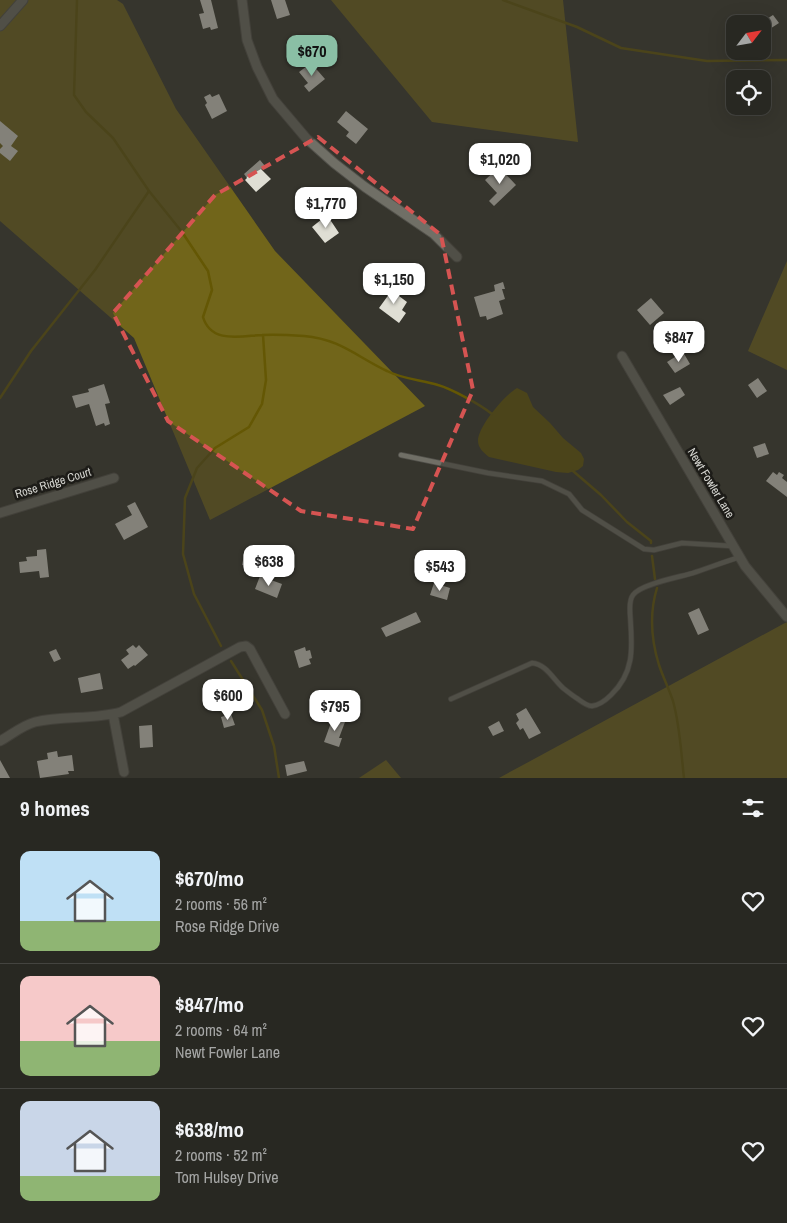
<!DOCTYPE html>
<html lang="en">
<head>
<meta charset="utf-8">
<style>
  :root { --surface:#282822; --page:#34342f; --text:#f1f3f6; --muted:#a5a6a5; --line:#444440; --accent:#8abfa5 }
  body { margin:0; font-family:"Archivo Narrow",sans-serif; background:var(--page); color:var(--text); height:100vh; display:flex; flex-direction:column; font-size:19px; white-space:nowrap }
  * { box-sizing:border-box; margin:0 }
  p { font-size:16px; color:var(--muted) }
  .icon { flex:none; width:28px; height:28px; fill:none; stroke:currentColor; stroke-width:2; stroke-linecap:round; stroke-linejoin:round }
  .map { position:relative; height:778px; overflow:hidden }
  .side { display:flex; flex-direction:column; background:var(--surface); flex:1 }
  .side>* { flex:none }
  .needle { width:32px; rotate:59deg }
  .tools { position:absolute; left:726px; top:15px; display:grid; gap:10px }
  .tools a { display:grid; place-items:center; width:45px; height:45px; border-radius:10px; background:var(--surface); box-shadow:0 5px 20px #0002,0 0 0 1px var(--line); font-size:25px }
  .price { position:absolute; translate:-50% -42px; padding:0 11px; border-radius:10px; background:#fff; color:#222; font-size:16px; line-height:32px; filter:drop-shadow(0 1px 2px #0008) }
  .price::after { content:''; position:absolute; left:50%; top:30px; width:15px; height:11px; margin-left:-8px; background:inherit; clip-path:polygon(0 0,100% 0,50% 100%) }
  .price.on { background:var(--accent); color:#111 }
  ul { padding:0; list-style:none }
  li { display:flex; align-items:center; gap:15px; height:125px; padding:0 20px }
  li+li { border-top:1px solid var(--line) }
  li span { display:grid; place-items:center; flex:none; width:140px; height:100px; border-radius:10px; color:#555 }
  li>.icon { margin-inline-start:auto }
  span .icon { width:60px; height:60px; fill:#fffc; stroke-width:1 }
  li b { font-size:21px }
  h2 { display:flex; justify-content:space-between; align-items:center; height:60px; padding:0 20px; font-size:21px }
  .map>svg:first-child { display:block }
  .forest { fill:#71651a }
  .water { fill:#645704 }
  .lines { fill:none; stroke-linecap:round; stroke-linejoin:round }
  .stream { stroke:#645704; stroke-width:2.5 }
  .building { fill:#dfded4 }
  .lane-casing { stroke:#51504a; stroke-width:6 }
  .street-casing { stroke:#51504a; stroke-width:11 }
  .lane { stroke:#706f66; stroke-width:4.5 }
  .street { stroke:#706f66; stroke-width:9 }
  .marked { fill:none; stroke:#d65452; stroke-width:4; stroke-dasharray:10 6; stroke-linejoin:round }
  .labels { text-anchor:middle; stroke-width:5; stroke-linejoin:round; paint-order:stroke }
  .street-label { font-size:12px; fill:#d7d7d2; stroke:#1d1c18 }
</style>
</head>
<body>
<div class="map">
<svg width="787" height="778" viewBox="0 0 787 778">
  <rect width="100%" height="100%" fill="#36352d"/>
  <path class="forest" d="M0,0H117L123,4L176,109L275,251L425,406L210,520L134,338L0,221Z
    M331,0H563L578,142L432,122Z
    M787,261V370L748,351Z
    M787,622V778H499L783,624Z
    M386,760L401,778H359Z"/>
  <path class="water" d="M517,388L527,393L533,407L550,423L563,438L581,453L584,459L583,466L578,470L568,473L556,472L489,457C484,453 478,448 478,441C478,426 505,395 517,388Z"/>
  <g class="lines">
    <path class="stream" d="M77,0L74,95L86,112L113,138L149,191L182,232L208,271L212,290L203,317C211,344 241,336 262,335C276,334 290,335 304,336C340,339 357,357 387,371C402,379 422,380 438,385C452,389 481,405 492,414
      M503,0L577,27L621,48L707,61L787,60
      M0,398L31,351L95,270L149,191
      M573,471L601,495L627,522L651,541V543
      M652,556L655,579
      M657,588C649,614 651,639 659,665C663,677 669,689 673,701C680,726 681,752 684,778
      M221,646L194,594L183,554L185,498L197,468L215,448L249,427L262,404L266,380L263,335
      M231,661L262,710L274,746L279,778"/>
  </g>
  <path class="building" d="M200,0H211L218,28L211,30L210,27L203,29L199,14L204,13Z
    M271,0H285L290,15L277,19Z
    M773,15L779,23L762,34V22Z
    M311,63L325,79L309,92L304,86L308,83L299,72Z
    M210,94L212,97L219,94L227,111L212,119L205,105L207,103L204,97Z
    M346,111L368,129L356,144L346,136L349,132L337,122Z
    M0,121L18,136L11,146L18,151L10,161L0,153V149L3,146L0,143Z
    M260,160L265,166L261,169L271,179L256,192L245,180L247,178L244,174Z
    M499,167L516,185L494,206L489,201L497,193L485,180Z
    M327,215L339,233L325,243L312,227Z
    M503,282L505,289H502L505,299L499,301L503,314L487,320L486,316L480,317L474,297L495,291L494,285Z
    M395,286L402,291L399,296L407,302L402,310L406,313L399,323L379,308Z
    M651,298L664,313L650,325L637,310Z
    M683,352L690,364L675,373L667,362Z
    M758,378L767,391L757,398L748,385Z
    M104,384L110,403L105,404L110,424L105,426L104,423L96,426L89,404L76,408L72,396L89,392L88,389Z
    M680,387L685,395L670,405L663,395Z
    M765,443L769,454L757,458L753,447Z
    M773,472L777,475L779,472L784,475L782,478L787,482V497L766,481Z
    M135,502L148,527L124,540L115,524L132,515L127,506Z
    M46,549L49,577L40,578L39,571L20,573L19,562L27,561L26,557L37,556V550Z
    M244,555L251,556L249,567L242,565Z
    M260,576L282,584L277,598L255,589Z
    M434,583L450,588L447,600L430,595Z
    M699,608L709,630L698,635L688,613Z
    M416,612L421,622L386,637L381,628Z
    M133,645L136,648L139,645L148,655L135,666L134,665L128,669L121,660L129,654L126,650Z
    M305,647L306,651L310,650L312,658L309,659L311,664L299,668L294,651Z
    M56,649L61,659L54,662L49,652Z
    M100,673L103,689L81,693L78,678Z
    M526,708L541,733L529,739L523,728L520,730L516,723L519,720L516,714Z
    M231,714L235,725L224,728L221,717Z
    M333,717L345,722L339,738H342L339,747L324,742Z
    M499,721L504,731L493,736L488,727Z
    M152,725L153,747L140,748L139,726Z
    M57,751L58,757L72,755L74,771H68L69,774L40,778L37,761L48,759L47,753Z
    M0,760L10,778H0Z
    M304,761L307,771L287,776L285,765Z"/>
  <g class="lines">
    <defs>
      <path id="lane" d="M401,455L488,473L542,481L569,494L582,510L644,549L654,550L682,543L732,546
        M451,699L532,663C546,664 553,679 563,688C568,692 573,696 578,699C582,702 587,706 592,706C600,705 606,700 611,695C636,671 632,645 630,613C630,608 629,600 633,595C640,584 680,577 693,573C708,568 724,562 740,557"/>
      <path id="street" d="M242,0L247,40L257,67L273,99L306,138L334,163L365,187L434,234L457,257
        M0,26L23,0
        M622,356L745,566L787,617
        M0,513L114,478
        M113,714L124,772
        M0,741C11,735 23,725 35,722C63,715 93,720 121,712L240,647L246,646L250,649L285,714"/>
    </defs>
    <use href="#lane" class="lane-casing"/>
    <use href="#street" class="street-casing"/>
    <use href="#lane" class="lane"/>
    <use href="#street" class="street"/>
  </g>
  <path d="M0 0H787V778H0ZM318,137L441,235L473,390L413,529L301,511L168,421L113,313L215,195Z" fill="#36352d" fill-opacity=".55" fill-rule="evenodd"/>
  <path class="marked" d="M318,137L441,235L473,390L413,529L301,511L168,421L113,313L215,195Z"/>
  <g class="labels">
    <g class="street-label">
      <text transform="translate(53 483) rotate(-17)" y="4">Rose Ridge Court</text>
      <text transform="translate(711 483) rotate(59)" y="4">Newt Fowler Lane</text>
    </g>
  </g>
</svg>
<div class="tools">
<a><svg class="needle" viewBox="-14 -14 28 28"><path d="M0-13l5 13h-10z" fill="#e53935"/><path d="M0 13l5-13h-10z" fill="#a5a6a5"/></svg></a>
<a><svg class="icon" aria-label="locate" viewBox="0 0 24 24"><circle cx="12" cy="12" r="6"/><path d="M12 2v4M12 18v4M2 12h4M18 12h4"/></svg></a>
</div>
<b class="price on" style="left:312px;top:77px">$670</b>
<b class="price" style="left:500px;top:185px">$1,020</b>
<b class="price" style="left:326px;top:229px">$1,770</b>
<b class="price" style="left:394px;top:305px">$1,150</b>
<b class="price" style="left:679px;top:363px">$847</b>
<b class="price" style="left:269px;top:587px">$638</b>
<b class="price" style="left:440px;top:592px">$543</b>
<b class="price" style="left:228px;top:721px">$600</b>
<b class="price" style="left:335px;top:732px">$795</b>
</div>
<section class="side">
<h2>9 homes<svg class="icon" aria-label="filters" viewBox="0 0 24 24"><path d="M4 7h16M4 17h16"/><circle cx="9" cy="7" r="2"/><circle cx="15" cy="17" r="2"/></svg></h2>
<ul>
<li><span style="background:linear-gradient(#bfe0f5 70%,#8fb573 0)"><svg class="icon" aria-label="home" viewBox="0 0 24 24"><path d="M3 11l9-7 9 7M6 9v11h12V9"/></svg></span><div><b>$670/mo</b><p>2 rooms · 56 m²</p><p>Rose Ridge Drive</p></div><svg class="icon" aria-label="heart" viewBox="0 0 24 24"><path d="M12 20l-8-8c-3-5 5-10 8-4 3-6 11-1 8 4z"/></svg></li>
<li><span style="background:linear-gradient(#f6c9c9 65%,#8fb573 0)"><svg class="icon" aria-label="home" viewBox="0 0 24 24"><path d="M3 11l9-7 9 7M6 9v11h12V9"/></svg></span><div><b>$847/mo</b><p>2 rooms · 64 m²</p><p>Newt Fowler Lane</p></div><svg class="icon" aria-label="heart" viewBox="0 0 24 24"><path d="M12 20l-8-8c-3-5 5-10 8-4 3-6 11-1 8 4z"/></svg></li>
<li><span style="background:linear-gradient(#c9d6e8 75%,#8fb573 0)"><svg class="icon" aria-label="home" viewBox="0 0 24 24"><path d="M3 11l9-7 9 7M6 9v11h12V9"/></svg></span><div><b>$638/mo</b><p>2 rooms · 52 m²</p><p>Tom Hulsey Drive</p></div><svg class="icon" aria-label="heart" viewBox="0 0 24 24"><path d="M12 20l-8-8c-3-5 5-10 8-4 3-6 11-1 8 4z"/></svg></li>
</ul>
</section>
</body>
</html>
